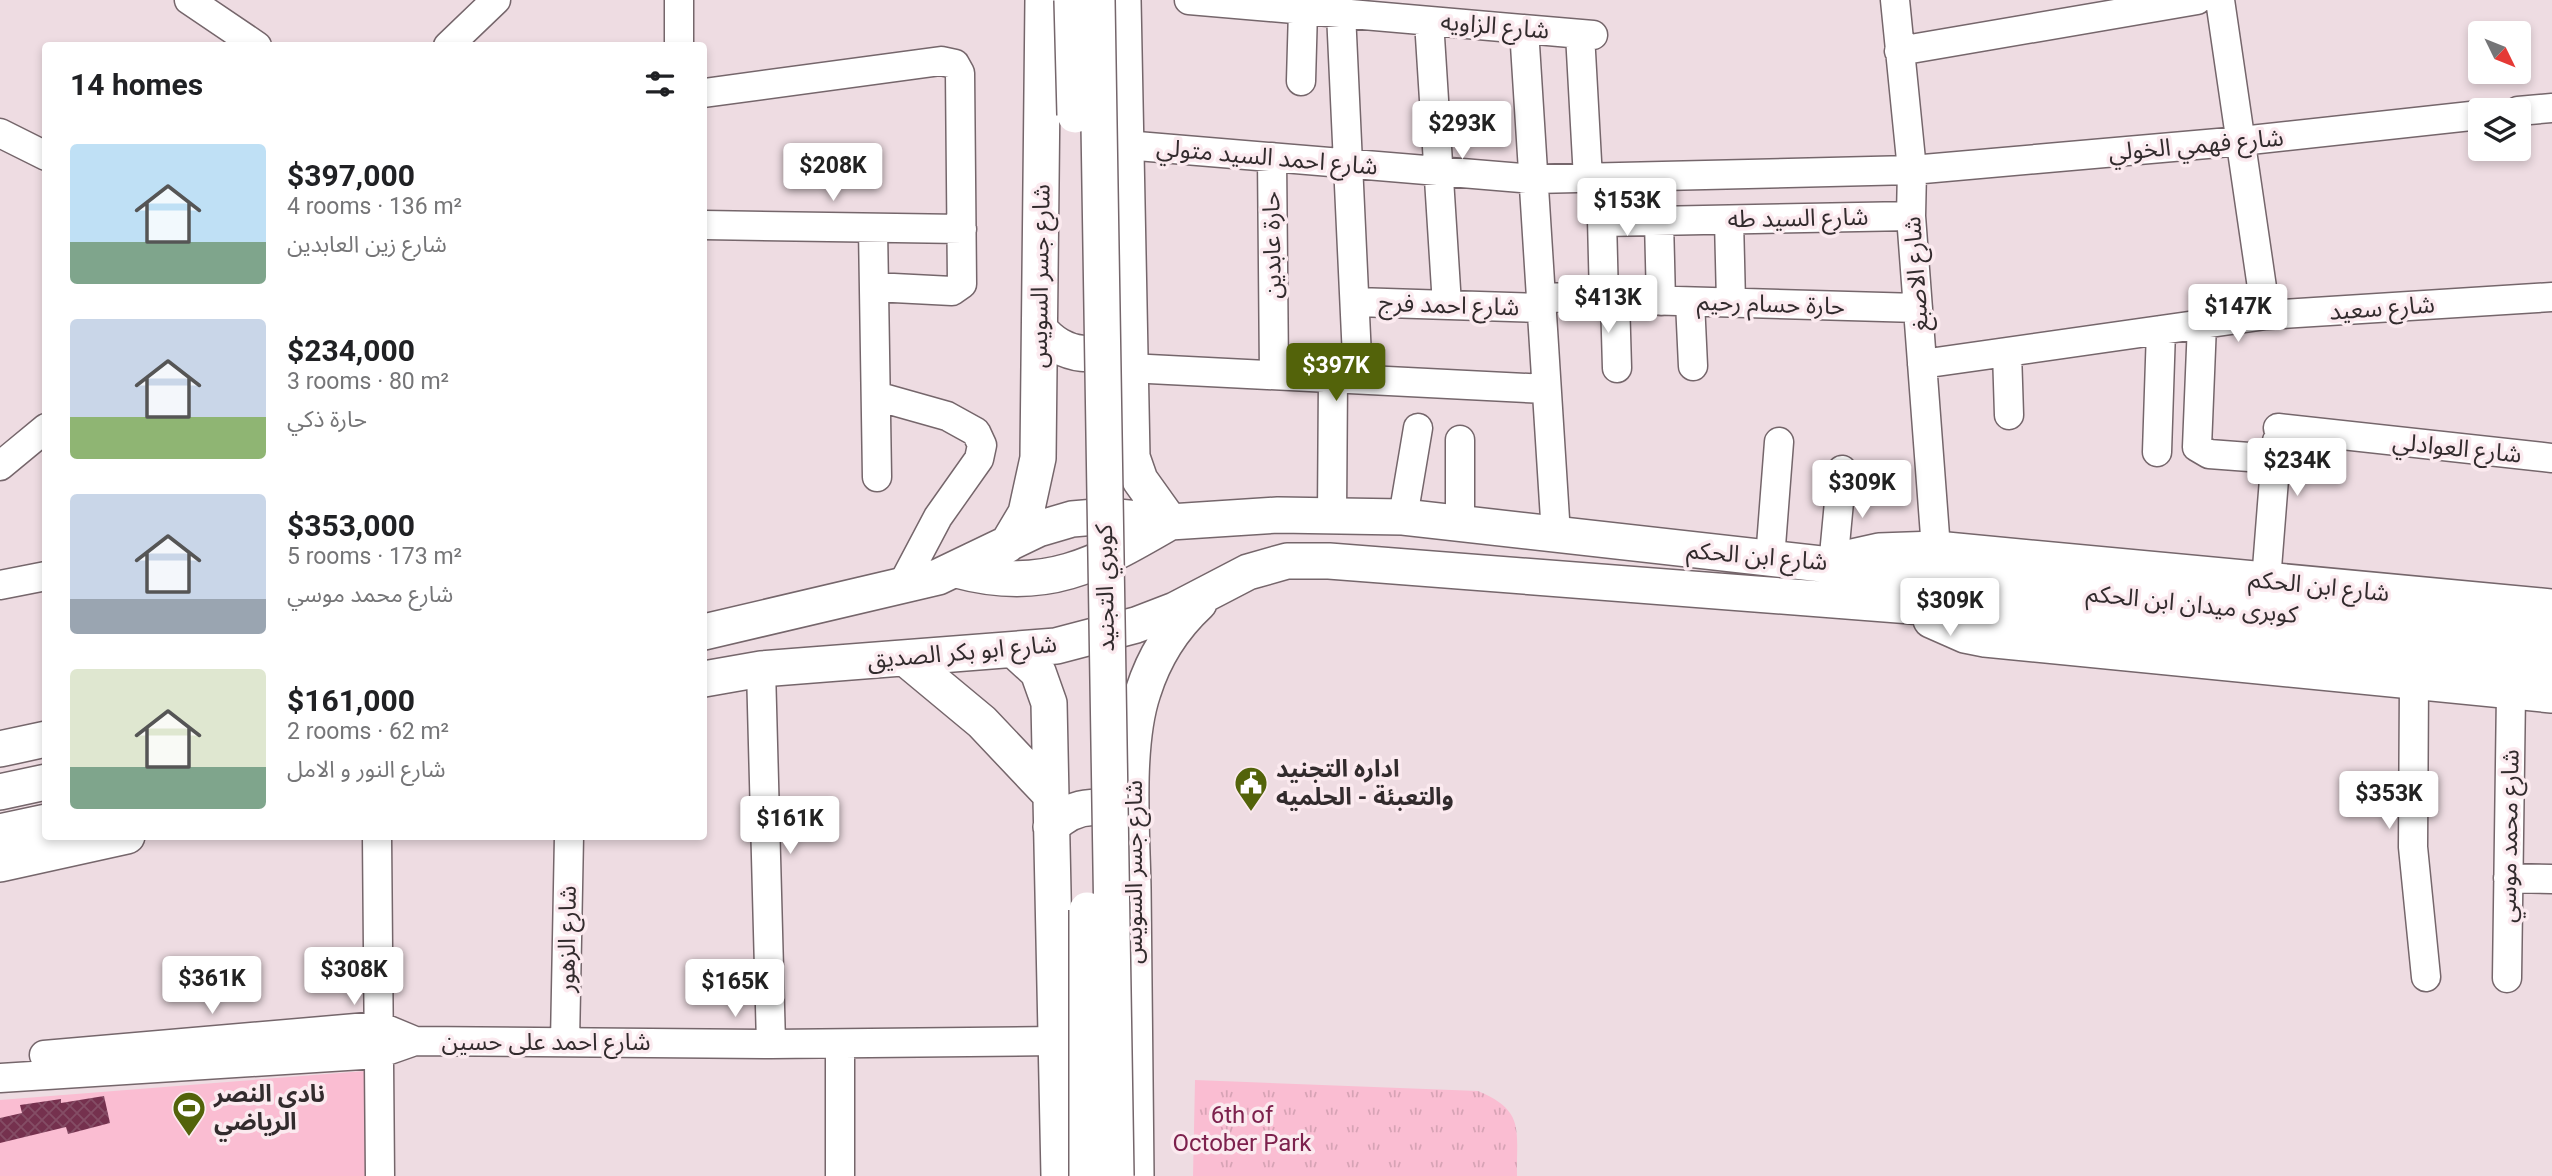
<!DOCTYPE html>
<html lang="en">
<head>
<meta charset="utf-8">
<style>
  :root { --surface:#fff; --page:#f2f2f2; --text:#202124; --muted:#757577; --accent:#53630a }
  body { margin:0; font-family:Roboto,"Noto Sans Arabic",sans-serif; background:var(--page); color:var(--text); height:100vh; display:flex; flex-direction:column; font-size:26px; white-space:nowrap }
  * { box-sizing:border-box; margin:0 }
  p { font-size:23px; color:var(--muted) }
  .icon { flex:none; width:38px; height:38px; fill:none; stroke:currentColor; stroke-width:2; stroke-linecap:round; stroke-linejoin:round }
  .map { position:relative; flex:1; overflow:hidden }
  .drawer { position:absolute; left:42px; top:42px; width:665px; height:798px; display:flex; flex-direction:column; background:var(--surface); border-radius:7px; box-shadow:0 4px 10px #0003 }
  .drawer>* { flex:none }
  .needle { width:46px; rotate:133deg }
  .fabs { position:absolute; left:2468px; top:21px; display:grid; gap:14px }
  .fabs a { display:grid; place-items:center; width:63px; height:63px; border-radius:7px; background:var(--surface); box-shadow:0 4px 10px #0003; font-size:35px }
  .price { position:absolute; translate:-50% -60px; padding:0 16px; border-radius:7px; background:#fff; color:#222; font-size:23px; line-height:46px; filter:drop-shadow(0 2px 4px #0008) }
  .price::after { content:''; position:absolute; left:50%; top:42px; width:21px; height:16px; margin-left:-10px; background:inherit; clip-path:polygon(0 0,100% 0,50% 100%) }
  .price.active { background:var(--accent); color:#fff }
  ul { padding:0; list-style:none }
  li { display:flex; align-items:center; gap:21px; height:175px; padding:0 28px }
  li span { display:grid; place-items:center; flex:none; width:196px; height:140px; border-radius:7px; color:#555 }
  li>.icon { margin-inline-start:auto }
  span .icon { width:84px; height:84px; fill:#fffc; stroke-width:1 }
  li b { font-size:30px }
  h2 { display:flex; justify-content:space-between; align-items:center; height:84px; padding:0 28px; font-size:30px }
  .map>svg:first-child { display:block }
  .grass { fill:#fabdd2 }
  .park { fill:url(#park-tufts) }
  .building { fill:url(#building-cross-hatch) }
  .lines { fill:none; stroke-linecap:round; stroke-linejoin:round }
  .minor-casing { stroke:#75666b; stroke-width:31 }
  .major-casing { stroke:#75666b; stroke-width:38 }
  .minor { stroke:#fff; stroke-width:28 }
  .major { stroke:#fff; stroke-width:35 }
  .major-bridge-casing { stroke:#75666b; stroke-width:38; stroke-linecap:butt }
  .major-bridge { stroke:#fff; stroke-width:35 }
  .labels { text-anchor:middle; stroke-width:7; stroke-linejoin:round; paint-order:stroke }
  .street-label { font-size:24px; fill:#322b2d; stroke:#fbeaef }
  .poi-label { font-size:24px; font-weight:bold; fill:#322b2d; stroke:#fbeaef; text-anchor:start }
  .park-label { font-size:24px; fill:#7d214d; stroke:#fbeaef }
</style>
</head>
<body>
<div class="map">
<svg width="2552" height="1176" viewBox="0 0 2552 1176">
  <defs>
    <pattern id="park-tufts" width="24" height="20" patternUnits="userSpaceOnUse" patternTransform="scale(1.75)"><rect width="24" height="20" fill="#fabdd2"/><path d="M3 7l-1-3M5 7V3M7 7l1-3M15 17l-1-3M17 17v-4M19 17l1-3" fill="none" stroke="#d7a3b5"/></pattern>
    <pattern id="building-cross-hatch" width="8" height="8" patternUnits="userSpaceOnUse" patternTransform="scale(1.75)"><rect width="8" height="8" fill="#75314e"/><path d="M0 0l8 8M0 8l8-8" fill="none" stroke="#844d65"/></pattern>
  </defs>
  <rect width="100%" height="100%" fill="#eedce2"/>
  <path class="grass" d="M378,1070V1176H0V1100Z"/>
  <path class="park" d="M1195,1080L1478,1091C1526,1111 1516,1131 1517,1176H1193Z"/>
  <path class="building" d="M104,1096L110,1123L68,1134L66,1127L0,1143V1118L22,1113L20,1105L61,1099V1103Z"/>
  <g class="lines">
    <defs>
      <path id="minor" d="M189,0L257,46
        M679,0V46
        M1189,0L1593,35
        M1895,0L1912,170L1911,216L1936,549
        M2220,0L2266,315
        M1341,13L1358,379
        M1429,21L1447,305
        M1524,29L1556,535
        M1580,34L1588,179
        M448,46L496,0
        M1899,51L2197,0
        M1301,81L1303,10
        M704,93L941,61L955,64L960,73L962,284L952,291L874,287
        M2518,111L2552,108
        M0,133L46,156
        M1125,145L1534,179L1912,170L2241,141L2480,115
        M1272,157L1274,375
        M1601,179L1604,299
        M1729,220L1731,302
        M1659,221L1661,301
        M1602,222L1911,216
        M704,225L962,229
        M873,228L877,477
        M1541,297L1918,308
        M1615,299L1617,368
        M1356,302L1542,308
        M1690,302L1693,366
        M2202,324L2197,447L2209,454L2276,459
        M2007,352L2009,415
        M1922,364L2266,315L2552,297
        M1129,368L1546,389
        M876,396L947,416L976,432L982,445L979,459L938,517L901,587
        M2278,428L2552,458
        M1460,440V524
        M2157,452L2161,330
        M0,466L46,428
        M1332,515L1333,378
        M1403,517L1418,428
        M1770,559L1779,442
        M1833,566L1842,470
        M2266,581L2277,441
        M0,585L46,576
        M761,669L771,1044
        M2414,682L2413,847L2426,977
        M377,836L380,1176
        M2508,878L2552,879
        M2507,978L2511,693
        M565,1042L569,836
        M44,1055L379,1026L415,1041
        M0,1078L378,1054L415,1041L771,1044L1055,1041
        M840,1176V1044"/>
      <path id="major" d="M1123,0L1132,457L1140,480L1170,522
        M1040,329C1060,356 1103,366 1123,331
        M1007,545L1026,513L1038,458L1043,0
        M1852,557L1879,551L1936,549L2552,607
        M957,570C1045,594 1096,565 1170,522
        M1931,620L1965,635L1985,639L2552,695
        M704,632L938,577L1038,529L1072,519L1107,516L1170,522L1278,515L1403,517L2000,584L2552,639
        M1014,650L1038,672L1049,703L1059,1176
        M905,658L982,722L1051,795
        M704,679L761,669L1056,646L1136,625L1175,610L1248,572L1287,561H1329L1911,606L2552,669
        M0,749L46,739
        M0,792L46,782
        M1051,827C1076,802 1105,801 1132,823
        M0,832L46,822
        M0,864L127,836
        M1136,1176C1135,1080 1134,984 1133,888C1132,832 1125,745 1143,692C1154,657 1172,628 1199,603"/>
    </defs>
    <use href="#minor" class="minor-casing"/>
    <use href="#major" class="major-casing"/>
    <use href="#minor" class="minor"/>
    <use href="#major" class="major"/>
    <defs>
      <path id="major-bridge" d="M1072,0L1075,115
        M1097,0L1116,1176
        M1087,1176V910"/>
    </defs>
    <use href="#major-bridge" class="major-bridge-casing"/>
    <use href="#major-bridge" class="major-bridge"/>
  </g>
  <defs>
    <symbol id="civic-pin" viewBox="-11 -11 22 30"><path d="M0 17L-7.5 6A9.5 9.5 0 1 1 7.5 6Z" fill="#53630a" stroke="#fbeaef"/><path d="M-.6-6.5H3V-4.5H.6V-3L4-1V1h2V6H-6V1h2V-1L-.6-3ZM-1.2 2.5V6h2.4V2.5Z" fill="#fff"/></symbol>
    <symbol id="stadium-pin" viewBox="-11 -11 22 30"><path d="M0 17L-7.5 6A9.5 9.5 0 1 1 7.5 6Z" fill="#53630a" stroke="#fbeaef"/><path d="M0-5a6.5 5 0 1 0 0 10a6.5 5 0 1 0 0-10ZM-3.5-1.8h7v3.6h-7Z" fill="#fff"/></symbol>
  </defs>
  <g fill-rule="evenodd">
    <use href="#civic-pin" x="1232" y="764" width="38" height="52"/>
    <use href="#stadium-pin" x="170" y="1089" width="38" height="52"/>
  </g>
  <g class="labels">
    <g class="street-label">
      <text transform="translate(1495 26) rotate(5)" y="8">شارع الزاويه</text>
      <text transform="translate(2196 145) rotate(-5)" y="8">شارع فهمي الخولي</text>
      <text transform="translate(1267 157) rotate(5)" y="8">شارع احمد السيد متولي</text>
      <text transform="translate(1798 218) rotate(-1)" y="8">شارع السيد طه</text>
      <text transform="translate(1272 245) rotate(-91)" y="8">حارة عابدين</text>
      <text transform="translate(1916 274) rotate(-94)" y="8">شارع الاصبغ</text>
      <text transform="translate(1040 276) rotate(-89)" y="8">شارع جسر السويس</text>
      <text transform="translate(1771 304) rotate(2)" y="8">حارة حسام رحيم</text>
      <text transform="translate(1449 305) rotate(2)" y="8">شارع احمد فرج</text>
      <text transform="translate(2382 308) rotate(-4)" y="8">شارع سعيد</text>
      <text transform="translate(2457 448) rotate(6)" y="8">شارع العوادلي</text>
      <text transform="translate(1757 556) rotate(5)" y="8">شارع ابن الحكم</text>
      <text transform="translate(2319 586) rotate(6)" y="8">شارع ابن الحكم</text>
      <text transform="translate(1105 588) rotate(-91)" y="8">كوبري التجنيد</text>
      <text transform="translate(2192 604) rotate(6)" y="8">كوبرى ميدان ابن الحكم</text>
      <text transform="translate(962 652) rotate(-5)" y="8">شارع ابو بكر الصديق</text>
      <text transform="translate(2509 836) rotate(-89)" y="8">شارع محمد موسي</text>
      <text transform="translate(1134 872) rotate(-90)" y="8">شارع جسر السويس</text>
      <text transform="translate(567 939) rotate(-89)" y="8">شارع الزهور</text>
      <text x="546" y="1050">شارع احمد على حسين</text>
    </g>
    <g class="poi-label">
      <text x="1276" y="777">اداره التجنيد<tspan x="1276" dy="28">والتعبئة - الحلميه</tspan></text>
      <text x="214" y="1102">نادي النصر<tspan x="214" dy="28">الرياضي</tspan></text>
    </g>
    <g class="park-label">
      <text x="1242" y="1123">6th of<tspan x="1242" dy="28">October Park</tspan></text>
    </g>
  </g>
</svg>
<div class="fabs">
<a><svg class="needle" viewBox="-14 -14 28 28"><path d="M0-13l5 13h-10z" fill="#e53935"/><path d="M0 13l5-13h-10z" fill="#757577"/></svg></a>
<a><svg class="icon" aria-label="layers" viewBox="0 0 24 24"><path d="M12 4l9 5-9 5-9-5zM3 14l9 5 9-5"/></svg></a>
</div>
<b class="price" style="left:1462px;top:161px">$293K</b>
<b class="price" style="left:833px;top:203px">$208K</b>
<b class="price" style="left:1627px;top:238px">$153K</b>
<b class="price" style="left:1608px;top:335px">$413K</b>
<b class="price" style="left:2238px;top:344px">$147K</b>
<b class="price active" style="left:1336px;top:403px">$397K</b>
<b class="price" style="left:2297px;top:498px">$234K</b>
<b class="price" style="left:1862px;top:520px">$309K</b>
<b class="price" style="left:1950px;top:638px">$309K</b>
<b class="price" style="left:2389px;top:831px">$353K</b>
<b class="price" style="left:790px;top:856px">$161K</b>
<b class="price" style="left:354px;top:1007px">$308K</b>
<b class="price" style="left:212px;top:1016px">$361K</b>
<b class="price" style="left:735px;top:1019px">$165K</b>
<section class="drawer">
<h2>14 homes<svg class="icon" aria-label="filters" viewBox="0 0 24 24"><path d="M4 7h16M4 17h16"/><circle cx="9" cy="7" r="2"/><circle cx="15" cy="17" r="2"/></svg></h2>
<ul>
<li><span style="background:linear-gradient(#bfe0f5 70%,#7fa58c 0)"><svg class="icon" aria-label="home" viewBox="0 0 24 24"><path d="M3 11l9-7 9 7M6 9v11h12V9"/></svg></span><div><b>$397,000</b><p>4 rooms · 136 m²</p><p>شارع زين العابدين</p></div></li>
<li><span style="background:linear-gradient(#c9d6e8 70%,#8fb573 0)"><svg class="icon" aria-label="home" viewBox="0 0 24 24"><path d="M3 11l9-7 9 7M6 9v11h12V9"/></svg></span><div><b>$234,000</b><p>3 rooms · 80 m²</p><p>حارة ذكي</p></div></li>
<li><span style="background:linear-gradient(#c9d6e8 75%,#9aa5b1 0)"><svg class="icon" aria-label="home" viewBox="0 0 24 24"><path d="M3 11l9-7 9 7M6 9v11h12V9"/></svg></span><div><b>$353,000</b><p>5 rooms · 173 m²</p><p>شارع محمد موسي</p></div></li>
<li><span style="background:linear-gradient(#dfe7d0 70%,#7fa58c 0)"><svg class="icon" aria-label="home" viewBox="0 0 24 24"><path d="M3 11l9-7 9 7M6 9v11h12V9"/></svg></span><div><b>$161,000</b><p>2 rooms · 62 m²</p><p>شارع النور و الامل</p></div></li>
</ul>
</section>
</div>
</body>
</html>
